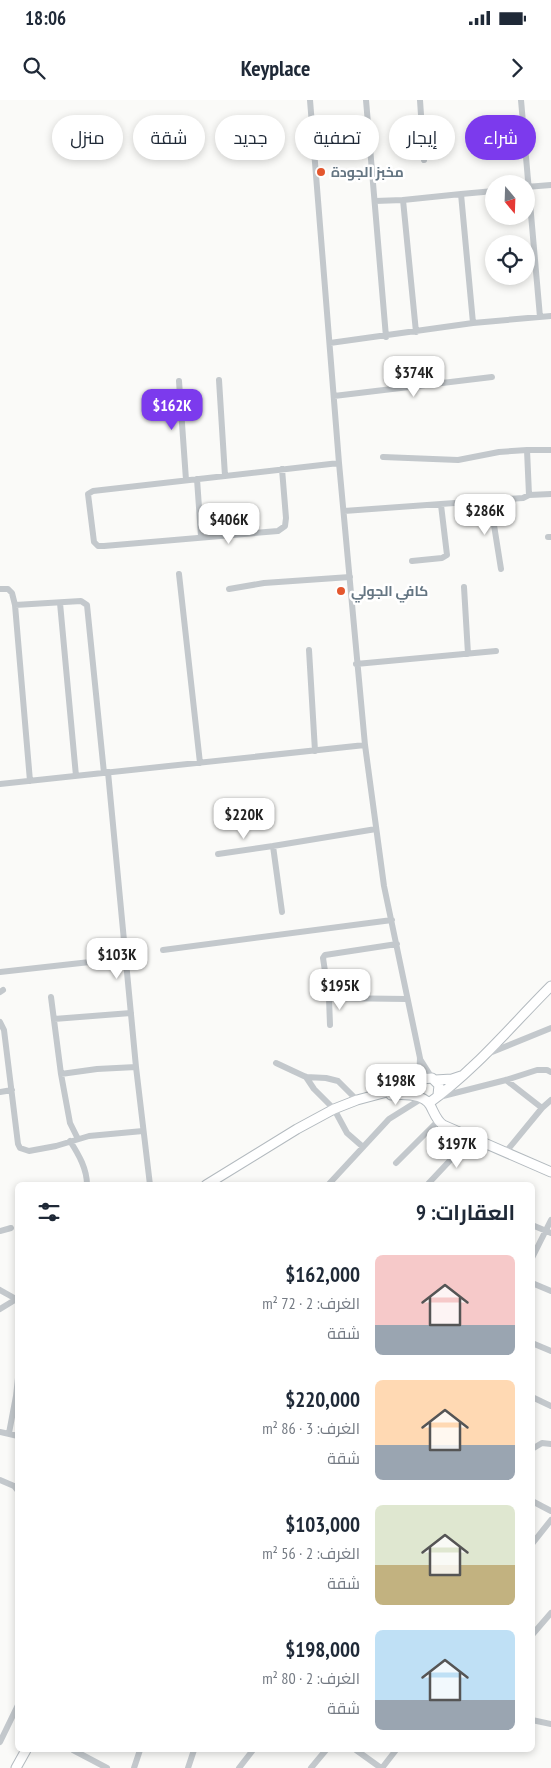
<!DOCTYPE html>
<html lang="ar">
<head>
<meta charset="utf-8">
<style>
  :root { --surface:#fff; --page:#f2f2f3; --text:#1f2937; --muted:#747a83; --accent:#7c3aed }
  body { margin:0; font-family:"PT Sans Narrow",Cairo,sans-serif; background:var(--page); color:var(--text); direction:rtl; height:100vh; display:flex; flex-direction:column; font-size:19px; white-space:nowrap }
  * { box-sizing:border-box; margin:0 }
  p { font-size:16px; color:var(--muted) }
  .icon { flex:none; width:28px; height:28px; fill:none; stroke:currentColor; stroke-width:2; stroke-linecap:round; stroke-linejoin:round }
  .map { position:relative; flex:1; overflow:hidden; direction:ltr }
  .drawer { position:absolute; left:15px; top:1082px; width:520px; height:570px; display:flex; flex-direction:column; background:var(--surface); border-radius:8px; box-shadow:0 2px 8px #0003; direction:rtl }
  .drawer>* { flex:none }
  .hud { position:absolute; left:15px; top:15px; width:521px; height:45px; direction:rtl; display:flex; gap:10px }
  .needle { width:32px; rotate:161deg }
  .buttons { position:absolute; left:485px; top:75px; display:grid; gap:10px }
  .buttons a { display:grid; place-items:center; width:50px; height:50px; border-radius:50%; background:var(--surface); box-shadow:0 2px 8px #0003; font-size:25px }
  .price { position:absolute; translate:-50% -42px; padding:0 11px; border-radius:10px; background:#fff; color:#222; font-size:16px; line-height:32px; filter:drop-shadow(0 1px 2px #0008) }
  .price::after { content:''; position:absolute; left:50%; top:30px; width:15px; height:11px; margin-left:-8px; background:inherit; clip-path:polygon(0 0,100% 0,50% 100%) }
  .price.on { background:var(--accent); color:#fff }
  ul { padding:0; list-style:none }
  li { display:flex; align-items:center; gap:15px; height:125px; padding:0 20px }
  li span { display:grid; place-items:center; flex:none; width:140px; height:100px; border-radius:8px; color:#555 }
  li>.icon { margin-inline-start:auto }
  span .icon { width:60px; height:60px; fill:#fffc; stroke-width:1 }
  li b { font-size:21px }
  h2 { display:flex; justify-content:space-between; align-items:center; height:60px; padding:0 20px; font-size:21px }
  .chip { padding:0 18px; border-radius:22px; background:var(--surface); box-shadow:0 2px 8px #0003; font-size:18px; line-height:45px }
  .chip.on { background:var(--accent); color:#fff }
  .status { display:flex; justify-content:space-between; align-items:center; height:35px; padding:0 25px; background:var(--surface); direction:ltr }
  .status svg { height:14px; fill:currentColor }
  header { display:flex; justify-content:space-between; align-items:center; height:65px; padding:0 20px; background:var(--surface); font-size:22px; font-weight:700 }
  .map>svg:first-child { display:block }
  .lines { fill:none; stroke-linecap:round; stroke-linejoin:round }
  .secondary-casing { stroke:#b3babf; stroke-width:11 }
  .street { stroke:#c3c8cc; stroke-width:6 }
  .secondary { stroke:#fff; stroke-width:9 }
  .poi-dot { fill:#e4572e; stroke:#fff; stroke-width:2 }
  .labels { text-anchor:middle; stroke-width:5; stroke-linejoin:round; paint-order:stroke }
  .poi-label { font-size:14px; font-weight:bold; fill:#657683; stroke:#fff; text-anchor:start }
</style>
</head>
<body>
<div class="status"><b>18:06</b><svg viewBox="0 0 49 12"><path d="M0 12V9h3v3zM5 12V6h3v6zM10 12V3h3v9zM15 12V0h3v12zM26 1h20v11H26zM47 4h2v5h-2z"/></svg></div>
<header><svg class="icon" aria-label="forward" viewBox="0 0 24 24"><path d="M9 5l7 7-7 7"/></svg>Keyplace<svg class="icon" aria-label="search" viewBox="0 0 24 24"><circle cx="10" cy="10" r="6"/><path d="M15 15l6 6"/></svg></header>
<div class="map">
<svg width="551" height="1668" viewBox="0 0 551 1668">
  <rect width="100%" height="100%" fill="#fafaf8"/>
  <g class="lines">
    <defs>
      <path id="secondary" d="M435,980L452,979L461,976
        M416,989L417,984L422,979L432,978L439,985L438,995
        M391,995C403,994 423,994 430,1005C434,1012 436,1020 443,1025L551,1072
        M429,1003C475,970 511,926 551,886
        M206,1085L297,1029L334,1009L357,1000L417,984
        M16,1668L26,1650"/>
    </defs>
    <use href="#secondary" class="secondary-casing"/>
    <path class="street" d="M310,0L339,363L365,645L384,786L420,958L419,981
      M366,0L386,237
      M420,0L424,60
      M521,0L540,217
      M526,87L551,85
      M403,100L461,94
      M375,101L403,100L416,232
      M473,223L461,94L494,91
      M330,243L473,223L551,216
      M219,280L225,376
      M179,281L186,380
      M334,296L492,277
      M527,350H551
      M383,357L458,360L499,352L527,350L529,395
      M282,369L286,418L285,426L278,431L104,446H98L94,442L88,394L93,391L339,363
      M197,379L201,436
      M490,400L501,469
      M344,411L523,398L529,395L551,394
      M548,437H551
      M412,461L442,458L447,455L441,405
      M179,474L200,663
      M464,487L468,554
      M0,489H8L12,493L15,505L30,681
      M229,489L264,483L350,477
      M60,503L76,676
      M15,505L81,501L87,505L104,673
      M309,550L315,651
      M356,564L496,551
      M108,672L136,967L150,1085
      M0,684L365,645
      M218,754L273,746
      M282,812L273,746L376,729
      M397,844L325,855L323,858L329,898L407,899
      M163,850L392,820
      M0,872L126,858
      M0,892L3,890
      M51,897L61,974
      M329,898L330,925
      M54,919L131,913
      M0,922L4,930L18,1044L20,1048L29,1051L56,1046L89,1036L143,1031
      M487,954L551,928
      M420,959L432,978
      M276,963L306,977L326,978L338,981L357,1000
      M306,977L314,989L334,1009L347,1033L363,1047
      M506,980L542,1008
      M0,992L12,990
      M439,997L506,980L537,970H547L551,972
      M78,1039L70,1023L61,974L97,969L136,967
      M70,1041C79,1055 87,1069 87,1085
      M505,1053L542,1008L551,1000
      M396,1063L438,1021
      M328,1085L389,1019L421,999
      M427,1085L471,1038
      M532,1125L551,1133
      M0,1131L11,1128
      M532,1158L551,1120
      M532,1183L551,1191
      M0,1190L16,1199
      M0,1209L18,1198
      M532,1243L551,1251
      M532,1297L551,1306
      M0,1332L18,1336
      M9,1333L16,1296L18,1278
      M532,1349L542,1343L551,1344
      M0,1380L14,1386L18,1391
      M532,1401L551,1411
      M532,1444L551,1420
      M532,1535L551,1513
      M532,1620L551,1624
      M0,1642L18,1605
      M73,1650L107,1668
      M356,1650L381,1668
      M134,1668L140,1650
      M188,1668L194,1650
      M239,1668L253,1650
      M311,1668L326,1650
      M382,1668L396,1650"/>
    <use href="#secondary" class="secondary"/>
  </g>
  <g class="poi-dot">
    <circle cx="321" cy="72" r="5"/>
    <circle cx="341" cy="491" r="5"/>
  </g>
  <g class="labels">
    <g class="poi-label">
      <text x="331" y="77">مخبز الجودة</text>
      <text x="351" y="496">كافي الجولي</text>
    </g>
  </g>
</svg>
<div class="buttons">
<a><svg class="needle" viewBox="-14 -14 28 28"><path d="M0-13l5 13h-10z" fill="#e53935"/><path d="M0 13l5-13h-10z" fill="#747a83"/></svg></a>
<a><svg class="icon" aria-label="locate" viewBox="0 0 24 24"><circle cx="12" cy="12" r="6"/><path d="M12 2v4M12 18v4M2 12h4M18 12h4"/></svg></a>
</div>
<b class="price" style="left:414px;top:298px">$374K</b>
<b class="price on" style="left:172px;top:331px">$162K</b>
<b class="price" style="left:485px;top:436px">$286K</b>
<b class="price" style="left:229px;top:445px">$406K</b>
<b class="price" style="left:244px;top:740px">$220K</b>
<b class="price" style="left:117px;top:880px">$103K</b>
<b class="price" style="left:340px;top:911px">$195K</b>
<b class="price" style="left:396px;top:1006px">$198K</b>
<b class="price" style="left:457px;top:1069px">$197K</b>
<div class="hud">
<a class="chip on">شراء</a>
<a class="chip">إيجار</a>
<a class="chip">تصفية</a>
<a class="chip">جديد</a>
<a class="chip">شقة</a>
<a class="chip">منزل</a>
</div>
<section class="drawer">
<h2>العقارات: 9<svg class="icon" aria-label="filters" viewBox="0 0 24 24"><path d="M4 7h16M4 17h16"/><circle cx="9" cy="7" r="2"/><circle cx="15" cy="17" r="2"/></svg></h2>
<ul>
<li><span style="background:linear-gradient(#f6c9c9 70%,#9aa5b1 0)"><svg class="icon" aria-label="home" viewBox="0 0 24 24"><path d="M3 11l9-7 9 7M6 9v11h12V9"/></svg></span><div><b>$162,000</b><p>الغرف: 2 · 72 m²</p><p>شقة</p></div></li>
<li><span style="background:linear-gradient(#ffd9b3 65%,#9aa5b1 0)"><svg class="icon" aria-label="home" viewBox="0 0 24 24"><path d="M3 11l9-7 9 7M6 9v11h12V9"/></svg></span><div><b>$220,000</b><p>الغرف: 3 · 86 m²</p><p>شقة</p></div></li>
<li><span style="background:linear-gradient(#dfe7d0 60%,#c2b280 0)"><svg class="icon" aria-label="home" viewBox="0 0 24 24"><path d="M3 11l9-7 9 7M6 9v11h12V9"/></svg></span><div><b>$103,000</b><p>الغرف: 2 · 56 m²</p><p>شقة</p></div></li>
<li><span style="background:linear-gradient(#bfe0f5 70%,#9aa5b1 0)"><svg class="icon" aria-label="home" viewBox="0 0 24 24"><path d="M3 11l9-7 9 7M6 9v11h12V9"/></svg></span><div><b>$198,000</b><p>الغرف: 2 · 80 m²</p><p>شقة</p></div></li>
</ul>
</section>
</div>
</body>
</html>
